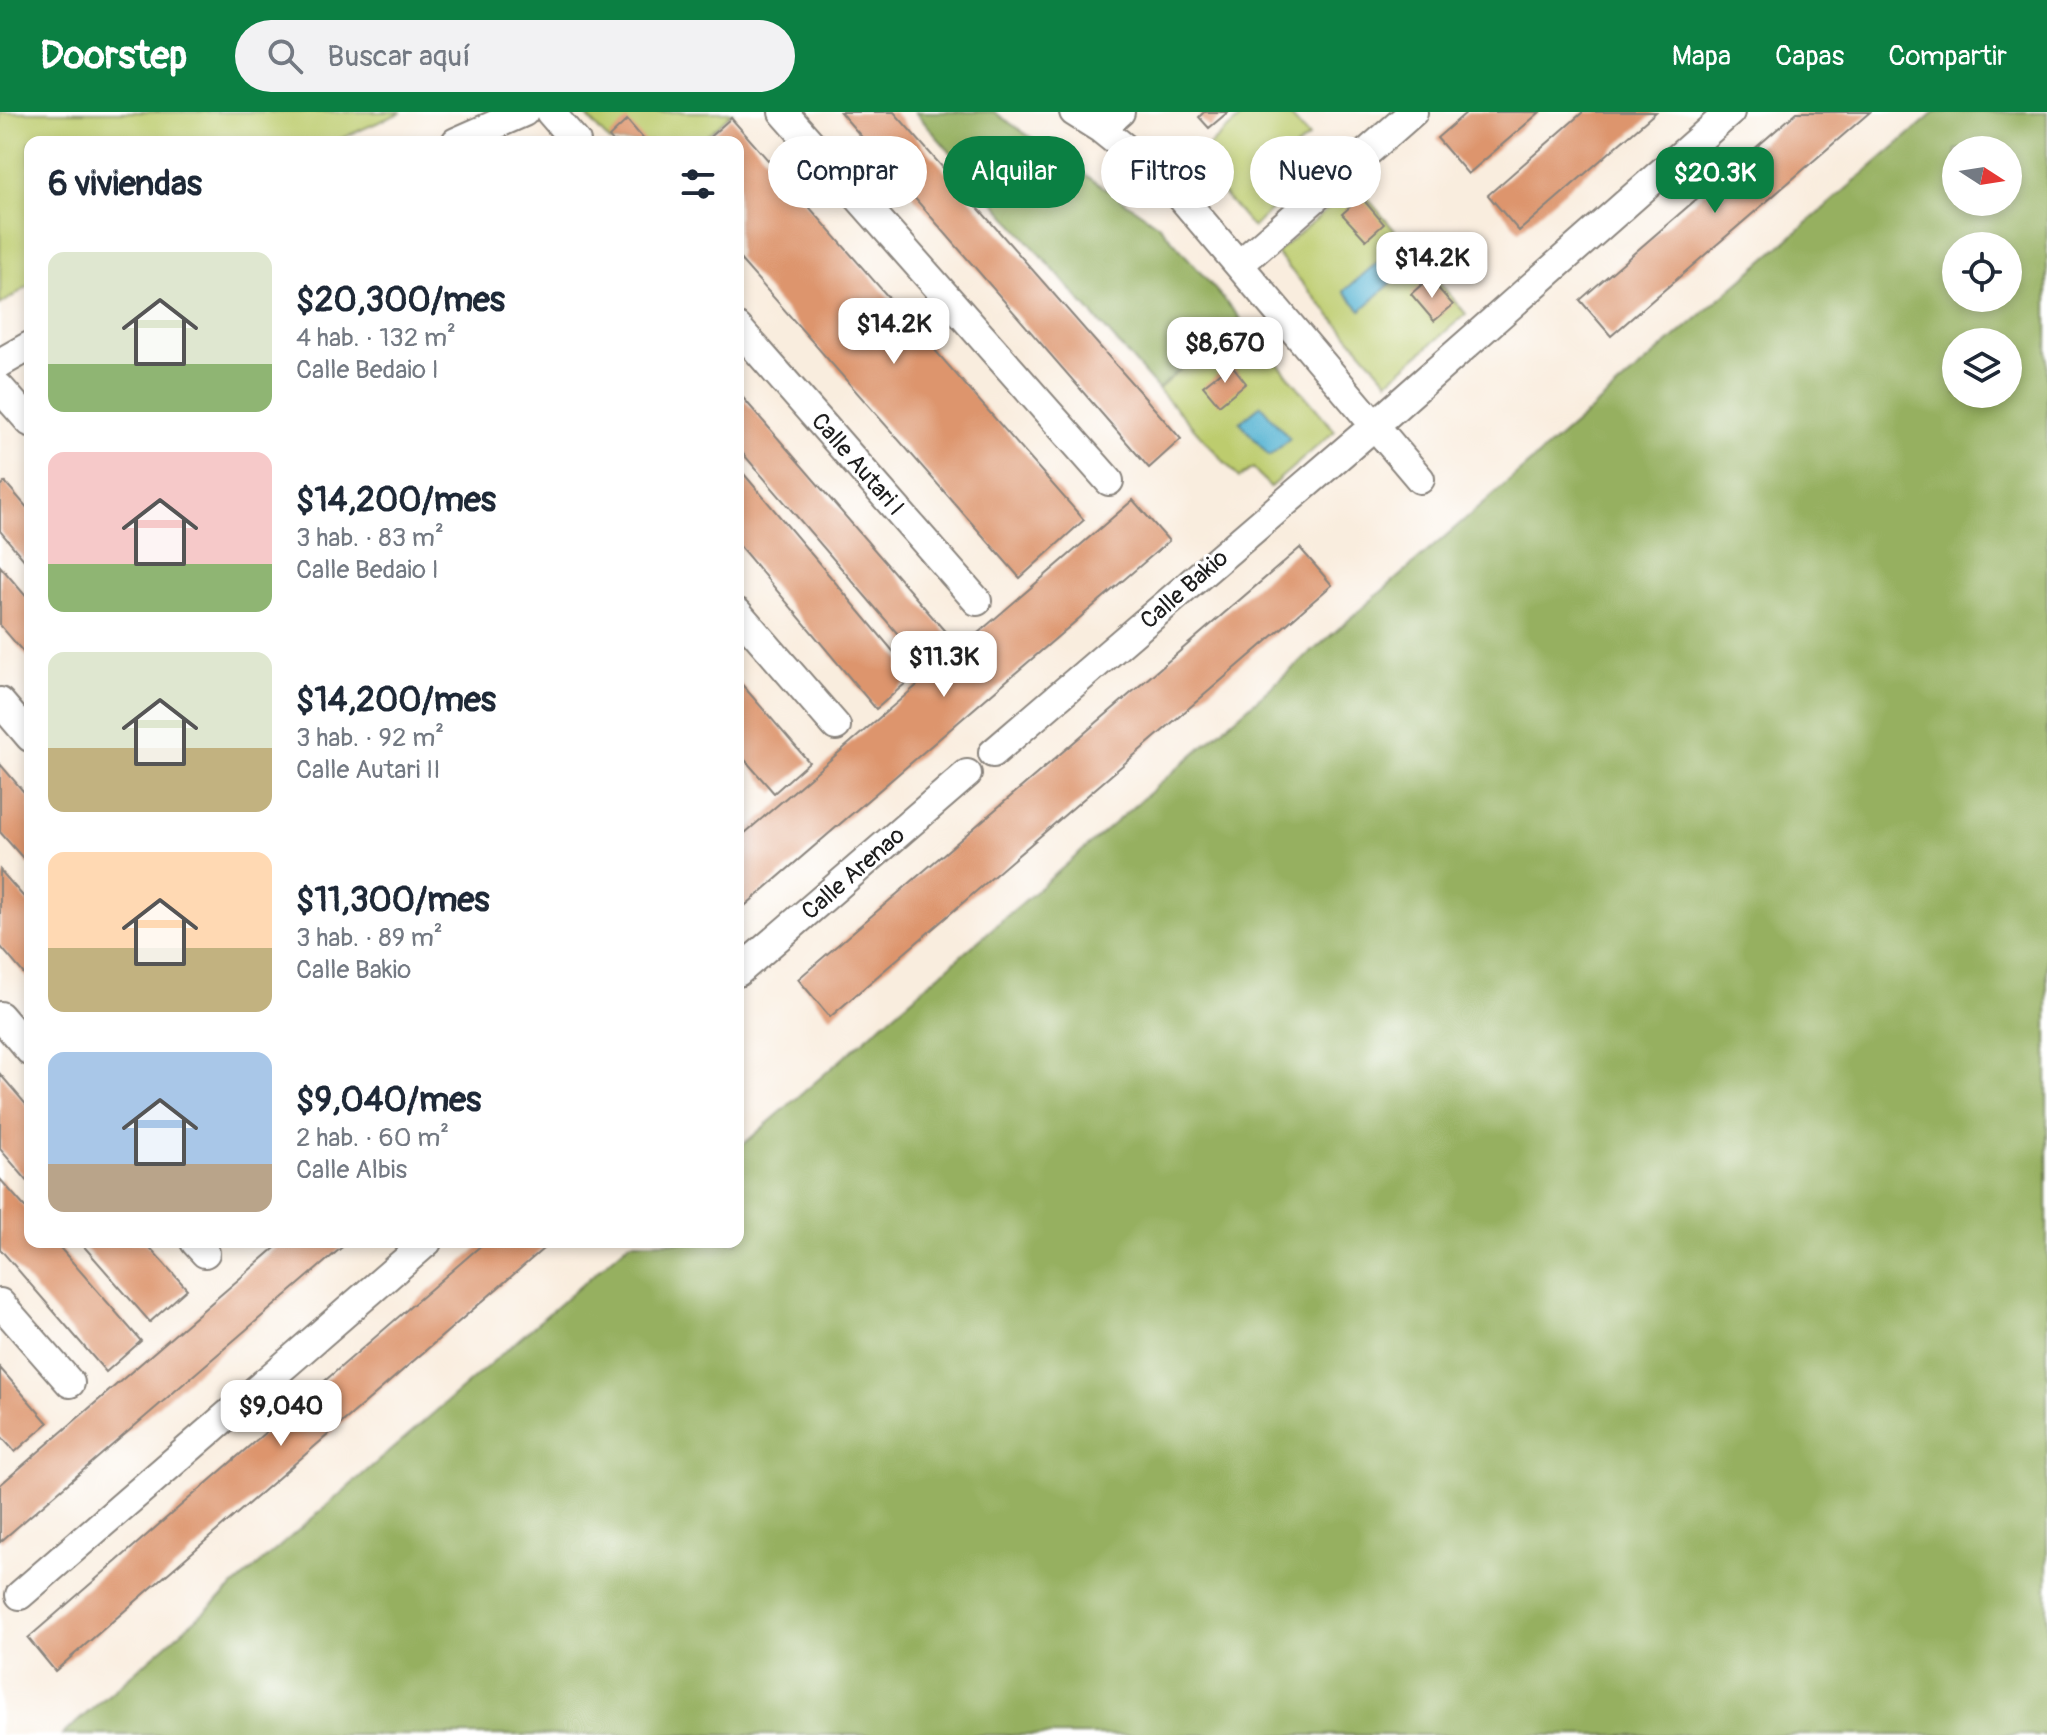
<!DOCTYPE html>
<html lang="es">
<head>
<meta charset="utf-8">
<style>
  :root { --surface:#fff; --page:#f2f2f3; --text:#1f2937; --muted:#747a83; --accent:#0b8043 }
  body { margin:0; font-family:Pangolin,sans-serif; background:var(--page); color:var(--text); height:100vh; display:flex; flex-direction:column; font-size:30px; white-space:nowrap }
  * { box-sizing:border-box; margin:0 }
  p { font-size:26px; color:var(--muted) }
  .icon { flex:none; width:44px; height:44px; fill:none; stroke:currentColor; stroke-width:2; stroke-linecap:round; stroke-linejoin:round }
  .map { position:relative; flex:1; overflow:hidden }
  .side { position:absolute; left:24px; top:24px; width:720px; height:1112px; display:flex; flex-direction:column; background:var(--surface); border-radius:16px; box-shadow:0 4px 12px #0003 }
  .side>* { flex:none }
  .top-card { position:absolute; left:768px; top:24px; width:760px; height:72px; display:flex; gap:16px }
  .needle { width:52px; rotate:102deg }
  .buttons { position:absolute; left:1942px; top:24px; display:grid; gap:16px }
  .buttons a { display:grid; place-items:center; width:80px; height:80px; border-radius:50%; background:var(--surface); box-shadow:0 4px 12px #0003; font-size:40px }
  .price { position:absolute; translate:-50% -68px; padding:0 18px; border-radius:16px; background:#fff; color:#222; font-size:26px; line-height:52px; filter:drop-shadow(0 2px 4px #0008) }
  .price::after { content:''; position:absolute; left:50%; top:48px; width:24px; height:18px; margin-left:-12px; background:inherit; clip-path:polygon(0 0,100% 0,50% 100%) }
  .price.active { background:var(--accent); color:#fff }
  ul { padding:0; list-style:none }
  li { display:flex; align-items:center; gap:24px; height:200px; padding:0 24px }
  li span { display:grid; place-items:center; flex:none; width:224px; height:160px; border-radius:16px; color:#555 }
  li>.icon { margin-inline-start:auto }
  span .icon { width:96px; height:96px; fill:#fffc; stroke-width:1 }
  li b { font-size:34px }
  h2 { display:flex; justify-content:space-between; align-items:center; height:96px; padding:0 24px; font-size:34px }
  .tag { padding:0 28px; border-radius:36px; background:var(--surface); box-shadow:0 4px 12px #0003; font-size:28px; line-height:72px }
  .tag.active { background:var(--accent); color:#fff }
  header { display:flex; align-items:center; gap:48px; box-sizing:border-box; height:112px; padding:0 40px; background:var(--accent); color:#fff }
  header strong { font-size:38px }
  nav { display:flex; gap:44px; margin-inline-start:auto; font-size:28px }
  .search { width:560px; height:72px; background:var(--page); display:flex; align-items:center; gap:20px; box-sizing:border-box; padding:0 28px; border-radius:44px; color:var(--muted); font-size:30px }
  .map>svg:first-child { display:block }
  .green { fill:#bdcc6e; stroke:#6c7445; stroke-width:2 }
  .forest { fill:#96b061; stroke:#59663e; stroke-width:2; fill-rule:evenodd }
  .water { fill:#54b3d2; stroke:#386877; stroke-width:2 }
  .building { fill:#dd956d }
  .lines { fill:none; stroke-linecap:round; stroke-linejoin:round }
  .minor-casing { stroke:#8a847d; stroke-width:32 }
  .minor { stroke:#fff; stroke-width:28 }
  .labels { text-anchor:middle; stroke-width:6; stroke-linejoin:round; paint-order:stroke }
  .street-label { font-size:24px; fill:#1c1c1c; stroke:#fff }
</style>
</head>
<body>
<header>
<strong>Doorstep</strong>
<div class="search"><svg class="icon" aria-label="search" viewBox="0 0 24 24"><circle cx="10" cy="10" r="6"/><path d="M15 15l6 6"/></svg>Buscar aquí</div>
<nav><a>Mapa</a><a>Capas</a><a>Compartir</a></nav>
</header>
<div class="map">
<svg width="2047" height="1623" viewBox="0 0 2047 1623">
  <rect width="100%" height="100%" fill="#fff"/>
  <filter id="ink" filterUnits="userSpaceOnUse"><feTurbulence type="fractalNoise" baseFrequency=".0125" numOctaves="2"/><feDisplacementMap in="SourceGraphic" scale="16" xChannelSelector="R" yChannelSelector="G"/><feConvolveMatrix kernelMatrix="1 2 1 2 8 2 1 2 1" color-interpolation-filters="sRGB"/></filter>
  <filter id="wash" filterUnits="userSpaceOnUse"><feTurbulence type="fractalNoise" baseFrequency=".006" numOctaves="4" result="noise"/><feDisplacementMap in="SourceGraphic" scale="32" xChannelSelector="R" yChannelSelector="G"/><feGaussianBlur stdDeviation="1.8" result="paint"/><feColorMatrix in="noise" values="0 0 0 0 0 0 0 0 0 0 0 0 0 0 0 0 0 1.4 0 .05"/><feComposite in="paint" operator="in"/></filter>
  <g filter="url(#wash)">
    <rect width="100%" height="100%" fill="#f9edde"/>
    <path class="green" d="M0,0H402L333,30H30V173L0,193Z
      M583,0H733L700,30H610Z
      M1247,0H1287L1309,25L1249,75L1271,98L1253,116L1210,67L1190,50Z
      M1356,73L1466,202L1388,269L1276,141Z
      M1240,206L1335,319L1270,375L1253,356L1239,366L1158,277Z"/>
    <path class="forest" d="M915,0H994L1160,114L1240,206L1158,277Z
      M1935,0H2047V1623H62L631,1130H738V1037ZM1956,38H2008V90H1956ZM1956,134H2008V186H1956ZM1956,230H2008V282H1956Z"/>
    <path class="water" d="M1379,149L1396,167L1361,198L1344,179Z
      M1261,293L1290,327L1269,344L1240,310Z"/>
    <g id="blocks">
      <path class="building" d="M840,0H894L1181,327L1149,356Z
        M1204,0H1228L1209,16L1199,5Z
        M1467,0H1540L1468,62L1437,26Z
        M1583,0H1656L1519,119L1488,83Z
        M1797,0H1870L1611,224L1580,188Z
        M731,6L1084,408L1020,466L738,145V30H704Z
        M627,8L646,30H613L609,25Z
        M1361,85L1384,112L1366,128L1342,102Z
        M1429,166L1453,193L1434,209L1411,182Z
        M1231,252L1246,271L1219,293L1203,274Z
        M738,280L955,531L927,556L738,336Z
        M738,355L914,564L876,597L738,432Z
        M5,370L30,399V455L0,419V375Z
        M1133,388L1169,429L740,798L738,795V727Z
        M1300,436L1332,473L830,905L798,867Z
        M0,454L30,489V548L0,513Z
        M738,568L809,650L774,681L738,640Z
        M0,652L30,687V754L0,720Z
        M0,758L30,792V869L0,834Z
        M0,962L30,997V1072L0,1037Z
        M0,1067L30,1101V1130H55L141,1229L106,1260L0,1137Z
        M80,1130H145L187,1177L150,1210Z
        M282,1130H348L0,1430V1373Z
        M485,1130H551L55,1559L28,1526Z
        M0,1256L48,1311L15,1340L0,1323Z"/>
    </g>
  </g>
  <g filter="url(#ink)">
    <use href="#blocks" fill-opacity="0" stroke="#8a847d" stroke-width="2"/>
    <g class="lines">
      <defs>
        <path id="minor" d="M550,0L576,30
          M783,0L1109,369
          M1074,0L1101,17L1171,73L1420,367
          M1101,17L1120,0
          M456,30L524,0
          M1240,152L1413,0
          M738,216L977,489
          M0,251L30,234
          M0,276L30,310
          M738,501L836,614
          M0,590L30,625
          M993,641L1374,314L1730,0
          M738,860L967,662
          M0,904L30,939
          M195,1130L205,1141
          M0,1191L70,1271
          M20,1483L427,1130"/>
      </defs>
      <use href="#minor" class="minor-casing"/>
      <use href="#minor" class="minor"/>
    </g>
  </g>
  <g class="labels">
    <g class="street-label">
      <text transform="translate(858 352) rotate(49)" y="8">Calle Autari I</text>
      <text transform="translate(1184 477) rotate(-41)" y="8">Calle Bakio</text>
      <text transform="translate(853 761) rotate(-41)" y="8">Calle Arenao</text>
    </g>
  </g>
</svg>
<div class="buttons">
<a><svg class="needle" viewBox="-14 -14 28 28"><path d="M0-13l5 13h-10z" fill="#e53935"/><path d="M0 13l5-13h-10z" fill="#747a83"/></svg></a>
<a><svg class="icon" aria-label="locate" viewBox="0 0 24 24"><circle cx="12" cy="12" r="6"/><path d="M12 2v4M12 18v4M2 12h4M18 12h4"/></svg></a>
<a><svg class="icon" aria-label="layers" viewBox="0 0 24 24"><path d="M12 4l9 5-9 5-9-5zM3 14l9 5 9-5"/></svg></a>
</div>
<b class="price active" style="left:1715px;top:103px">$20.3K</b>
<b class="price" style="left:1432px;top:188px">$14.2K</b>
<b class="price" style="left:894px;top:254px">$14.2K</b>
<b class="price" style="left:1225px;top:273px">$8,670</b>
<b class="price" style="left:944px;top:587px">$11.3K</b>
<b class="price" style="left:281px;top:1336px">$9,040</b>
<div class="top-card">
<a class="tag">Comprar</a>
<a class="tag active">Alquilar</a>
<a class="tag">Filtros</a>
<a class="tag">Nuevo</a>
</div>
<section class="side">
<h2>6 viviendas<svg class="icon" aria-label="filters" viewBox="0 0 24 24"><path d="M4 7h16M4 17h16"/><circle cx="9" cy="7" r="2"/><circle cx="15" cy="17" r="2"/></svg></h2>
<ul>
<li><span style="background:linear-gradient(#dfe7d0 70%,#8fb573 0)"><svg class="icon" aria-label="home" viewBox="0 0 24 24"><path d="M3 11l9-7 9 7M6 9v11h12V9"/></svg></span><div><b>$20,300/mes</b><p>4 hab. · 132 m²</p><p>Calle Bedaio I</p></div></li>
<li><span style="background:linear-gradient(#f6c9c9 70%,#8fb573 0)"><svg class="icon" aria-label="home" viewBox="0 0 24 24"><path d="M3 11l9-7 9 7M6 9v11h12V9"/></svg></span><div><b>$14,200/mes</b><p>3 hab. · 83 m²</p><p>Calle Bedaio I</p></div></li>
<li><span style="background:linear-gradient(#dfe7d0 60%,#c2b280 0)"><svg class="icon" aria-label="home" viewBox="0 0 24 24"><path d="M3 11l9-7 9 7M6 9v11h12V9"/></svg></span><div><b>$14,200/mes</b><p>3 hab. · 92 m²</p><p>Calle Autari II</p></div></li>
<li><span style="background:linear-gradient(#ffd9b3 60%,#c2b280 0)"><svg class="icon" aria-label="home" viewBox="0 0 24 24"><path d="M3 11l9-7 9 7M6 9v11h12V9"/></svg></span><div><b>$11,300/mes</b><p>3 hab. · 89 m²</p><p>Calle Bakio</p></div></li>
<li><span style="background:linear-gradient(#a9c7e8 70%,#b9a48a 0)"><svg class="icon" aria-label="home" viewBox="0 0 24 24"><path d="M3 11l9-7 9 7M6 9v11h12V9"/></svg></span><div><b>$9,040/mes</b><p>2 hab. · 60 m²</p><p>Calle Albis</p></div></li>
</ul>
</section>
</div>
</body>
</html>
